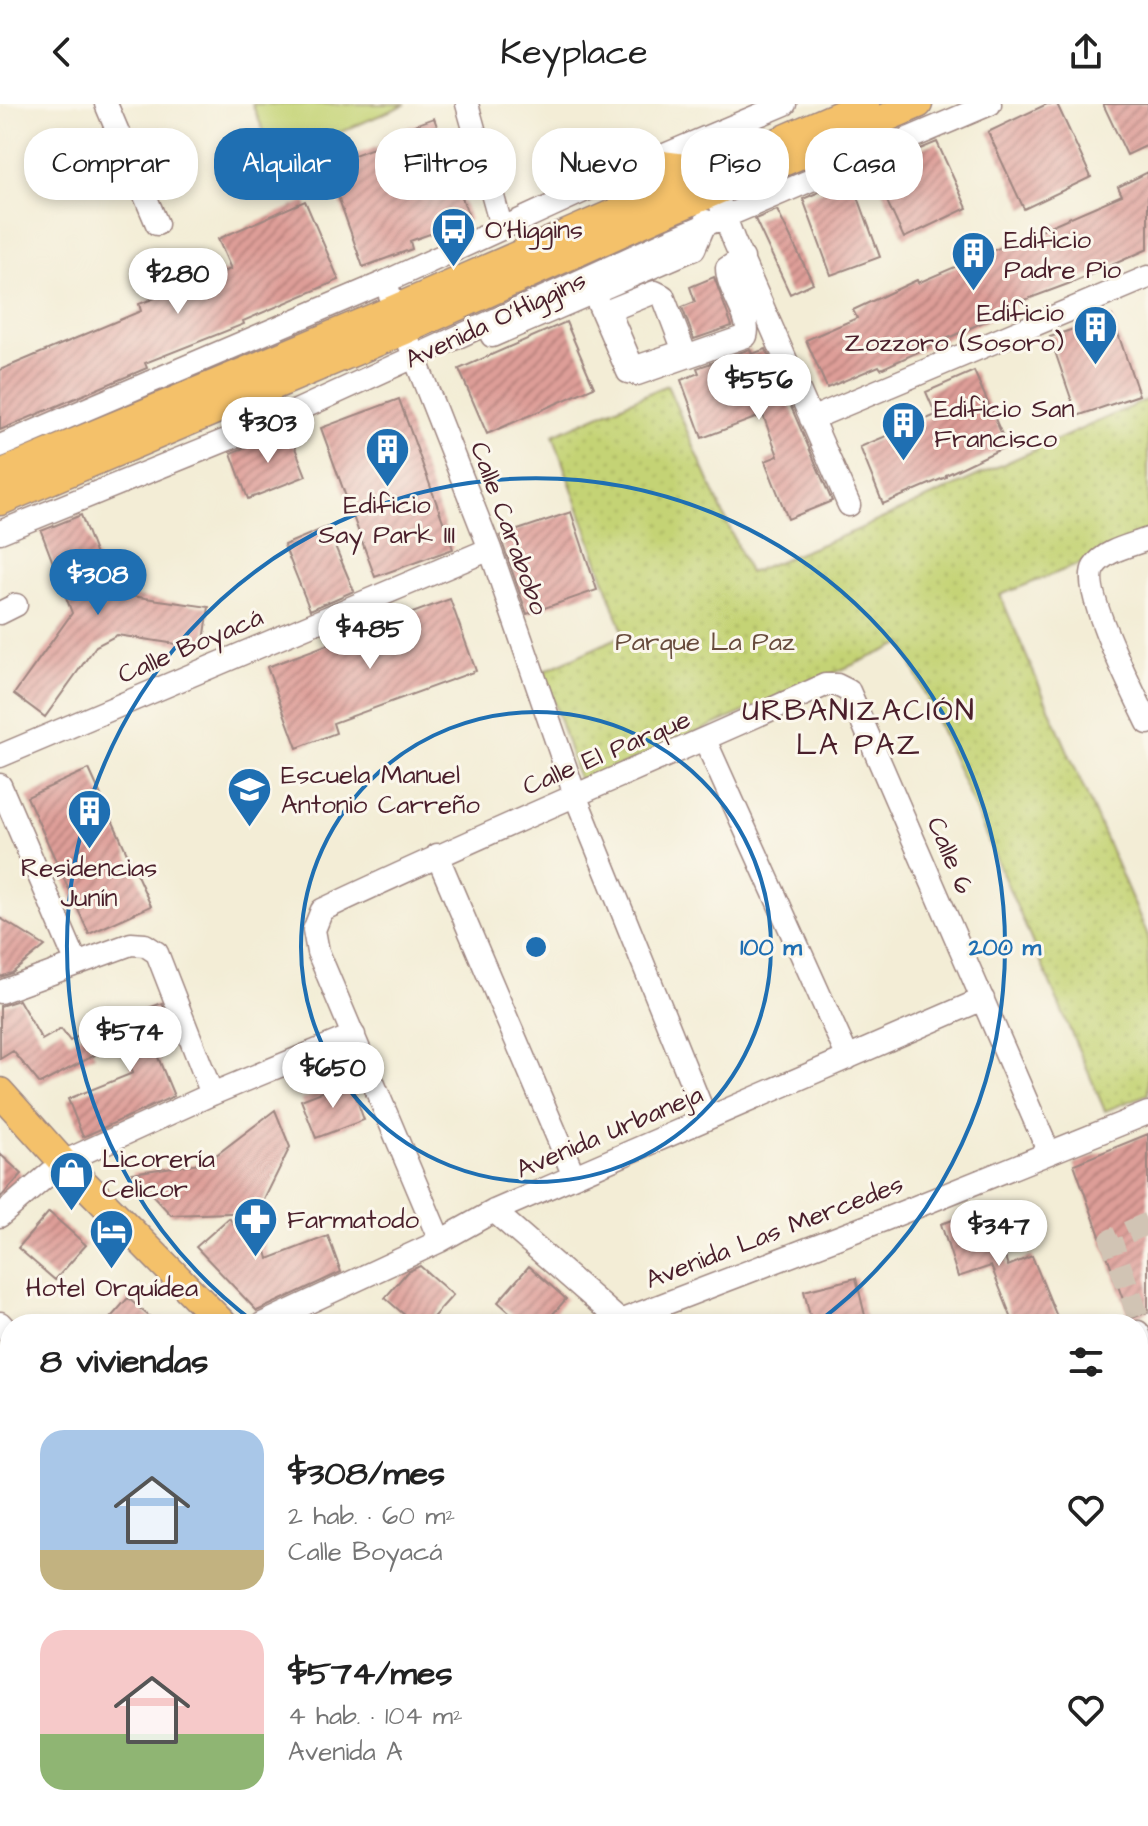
<!DOCTYPE html>
<html lang="es">
<head>
<meta charset="utf-8">
<style>
  :root { --surface:#fff; --page:#f2f2f2; --text:#222; --muted:#767676; --accent:#1f6fb2 }
  body { margin:0; font-family:"Architects Daughter",sans-serif; background:var(--page); color:var(--text); height:100vh; display:flex; flex-direction:column; font-size:30px; white-space:nowrap }
  * { box-sizing:border-box; margin:0 }
  p { font-size:26px; color:var(--muted) }
  .icon { flex:none; width:44px; height:44px; fill:none; stroke:currentColor; stroke-width:2; stroke-linecap:round; stroke-linejoin:round }
  .map { position:relative; flex:1; overflow:hidden }
  .panel { position:absolute; left:0px; top:1210px; width:1148px; height:512px; display:flex; flex-direction:column; background:var(--surface); border-radius:32px 32px 0 0; box-shadow:0 4px 12px #0003 }
  .panel>* { flex:none }
  .guide { position:absolute; left:24px; top:24px; width:1100px; height:72px; display:flex; gap:16px }
  .price { position:absolute; translate:-50% -68px; padding:0 18px; border-radius:28px; background:#fff; color:#222; font-size:26px; line-height:52px; filter:drop-shadow(0 2px 4px #0008) }
  .price::after { content:''; position:absolute; left:50%; top:48px; width:24px; height:18px; margin-left:-12px; background:inherit; clip-path:polygon(0 0,100% 0,50% 100%) }
  .price.current { background:var(--accent); color:#fff }
  ul { padding:0; list-style:none }
  li { display:flex; align-items:center; gap:24px; height:200px; padding:0 40px }
  li span { display:grid; place-items:center; flex:none; width:224px; height:160px; border-radius:24px; color:#555 }
  li>.icon { margin-inline-start:auto }
  span .icon { width:96px; height:96px; fill:#fffc; stroke-width:1 }
  li b { font-size:34px }
  h2 { display:flex; justify-content:space-between; align-items:center; height:96px; padding:0 40px; font-size:34px }
  .chip { padding:0 28px; border-radius:32px; background:var(--surface); box-shadow:0 4px 12px #0003; font-size:28px; line-height:72px }
  .chip.current { background:var(--accent); color:#fff }
  header { display:flex; justify-content:space-between; align-items:center; height:104px; padding:0 40px; background:var(--surface); font-size:36px; font-weight:600 }
  .map>svg:first-child { display:block }
  .green { fill:#c4d374; stroke:#877950; stroke-width:2 }
  .park { fill:url(#park-dots); stroke:#877950; stroke-width:2 }
  .building { fill:url(#building-hatch) }
  .lines { fill:none; stroke-linecap:round; stroke-linejoin:round }
  .minor-tunnel { stroke:#d1c4b4; stroke-width:22; stroke-dasharray:22 11; stroke-linecap:butt }
  .minor-casing { stroke:#9e8680; stroke-width:25 }
  .major-casing { stroke:#9e8680; stroke-width:31 }
  .minor { stroke:#fff; stroke-width:22 }
  .major { stroke:#f4c16a; stroke-width:28 }
  .ring { fill:none; stroke:#1f6fb2; stroke-width:4 }
  .labels { text-anchor:middle; stroke-width:6; stroke-linejoin:round; paint-order:stroke }
  .poi-label { font-size:26px; fill:#4a1f2b; stroke:#fbf7ec; text-anchor:start }
  .street-label { font-size:26px; fill:#4a1f2b; stroke:#fbf7ec }
  .park-label { font-size:26px; fill:#684c3d; stroke:#fbf7ec }
  .quarter-label { font-size:30px; letter-spacing:2px; fill:#4a1f2b; stroke:#fbf7ec }
  .centre { fill:#1f6fb2; stroke:#fbf7ec; stroke-width:4 }
  .ring-label { font-size:24px; text-anchor:middle; font-weight:bold; fill:#1f6fb2; stroke:#fbf7ec; stroke-width:6; stroke-linejoin:round; paint-order:stroke }
</style>
</head>
<body>
<header><svg class="icon" aria-label="back" viewBox="0 0 24 24"><path d="M15 5l-7 7 7 7"/></svg>Keyplace<svg class="icon" aria-label="share" viewBox="0 0 24 24"><path d="M12 15V3M7 8l5-5 5 5M5 13v7h14v-7"/></svg></header>
<div class="map">
<svg width="1148" height="1722" viewBox="0 0 1148 1722">
  <defs>
    <pattern id="park-dots" width="8" height="8" patternUnits="userSpaceOnUse" patternTransform="scale(2)"><rect width="8" height="8" fill="#c4d374"/><path d="M2 2h.1M6 6h.1" fill="none" stroke="#aab565" stroke-width="1.8" stroke-linecap="round"/></pattern>
    <pattern id="building-hatch" width="6" height="6" patternUnits="userSpaceOnUse" patternTransform="scale(2)"><rect width="6" height="6" fill="#de9e98"/><path d="M-1 1l2-2M0 6l6-6M5 7l2-2" fill="none" stroke="#b6807c"/></pattern>
  </defs>
  <rect width="100%" height="100%" fill="#fbf7ec"/>
  <filter id="ink" filterUnits="userSpaceOnUse"><feTurbulence type="fractalNoise" baseFrequency=".0125" numOctaves="2"/><feDisplacementMap in="SourceGraphic" scale="16" xChannelSelector="R" yChannelSelector="G"/><feConvolveMatrix kernelMatrix="1 2 1 2 8 2 1 2 1" color-interpolation-filters="sRGB"/></filter>
  <filter id="wash" filterUnits="userSpaceOnUse"><feTurbulence type="fractalNoise" baseFrequency=".006" numOctaves="4" result="noise"/><feDisplacementMap in="SourceGraphic" scale="32" xChannelSelector="R" yChannelSelector="G"/><feGaussianBlur stdDeviation="1.8" result="paint"/><feColorMatrix in="noise" values="0 0 0 0 0 0 0 0 0 0 0 0 0 0 0 0 0 1.4 0 .05"/><feComposite in="paint" operator="in"/></filter>
  <g filter="url(#wash)">
    <rect width="100%" height="100%" fill="#f3edd6"/>
    <path class="green" d="M252,0H406L276,56Z"/>
    <path class="park" d="M667,281L749,469L855,427L1148,295V433L1000,491L1148,832V990L1105,1007L903,539L580,679L544,567L624,531L553,331Z
      M420,1712H565L577,1722H419Z"/>
    <g id="blocks">
      <path class="building" d="M1047,0H1057L1091,73L1024,105L988,28Z
        M1103,0H1148V41L1127,51Z
        M434,14L470,116L410,137L412,145L363,163L327,61L387,39L384,32Z
        M937,38L967,104L904,134L872,65Z
        M1148,68V145L1076,177L1014,200L1016,203L881,265L879,262L827,284L806,236L857,214L853,206L917,176L918,179L1122,91L1118,83Z
        M851,74L880,153L831,171L803,95Z
        M305,97L339,176L243,217L244,220L145,259L147,264L0,326V266L141,207L139,200L231,165L218,135Z
        M777,106L813,179L790,190L755,115Z
        M714,173L732,222L694,235L682,203L695,198L690,183Z
        M1112,212L1139,291L1077,312L1050,233Z
        M566,218L594,283L487,330L459,265Z
        M750,245L752,250L766,245L832,397L788,415L765,357L778,352L763,311L702,334L681,276L699,269L697,264Z
        M974,267L1007,342L946,371V373L883,400L860,343L936,311L926,288Z
        M399,295L453,445L375,473L321,324Z
        M288,326L306,372L248,395L231,349Z
        M571,408L597,486L527,510L500,432Z
        M81,411L110,489L209,503L203,544L117,531L96,542L45,613L14,590L72,509L41,427Z
        M327,423L354,487L310,506L284,441Z
        M450,495L476,567L333,619L336,629L297,644L267,563Z
        M89,665L151,802L89,830L27,693Z
        M0,814L45,842L12,869L0,873Z
        M19,896L42,936L61,925L70,937L84,929L95,951L40,980L13,947L0,955V902Z
        M162,899L177,938L155,946L174,992L83,1033L68,995L133,969L114,917Z
        M350,977L364,1016L316,1034L301,996Z
        M275,1006L290,1043L258,1108L171,1111L132,1069L207,1058Z
        M1148,1030V1208L1130,1215L1074,1060Z
        M0,1050L22,1070L0,1094Z
        M989,1104L1008,1162L1032,1152L1060,1220H1014L991,1162L958,1173L941,1120Z
        M49,1108L86,1141L55,1176L18,1144Z
        M229,1114L254,1143L263,1135L268,1155L328,1132L341,1168L257,1207L196,1143Z
        M420,1162L453,1191L427,1220H415L385,1194L407,1168Z
        M529,1162L566,1195L544,1220H523L498,1198Z
        M856,1174L867,1220H812L804,1187Z
        M128,1194L158,1220H105Z"/>
    </g>
  </g>
  <g filter="url(#ink)">
    <use href="#blocks" fill-opacity="0" stroke="#9e8680" stroke-width="2"/>
    <g class="lines">
      <path class="minor-tunnel" d="M1138,1212L1111,1136L1148,1119"/>
      <defs>
        <path id="minor" d="M106,0L157,120
          M467,0L502,125
          M721,102L734,137L849,401
          M385,178L490,445L575,691L706,1015
          M589,178L628,268L637,270L746,232C752,213 727,186 727,164L743,154
          M655,188L663,192L684,247L633,264L613,217L603,209Z
          M492,232L694,145L706,117
          M811,315L1148,173
          M0,342L385,178L634,64L785,0
          M0,428L285,312L663,139L990,0
          M1148,435C1130,442 1105,446 1094,463C1080,486 1136,593 1148,619
          M0,509L16,501
          M705,636L848,954
          M0,652L490,445
          M0,681L77,860
          M437,751L574,1072
          M0,888L131,840L145,841L157,849L212,990
          M494,1107L620,1217L886,1115L1148,1009
          M0,1112L63,1058L212,990L354,931
          M440,1137L318,848L314,826L322,806C488,727 658,657 825,581H837L849,587L1049,1049
          M0,1219L10,1230
          M262,1220L440,1137L494,1107L983,895
          M1138,1228L1148,1253
          M0,1340L10,1351
          M0,1443L10,1435
          M0,1619L10,1615
          M217,1722L219,1712
          M337,1722L346,1712"/>
        <path id="major" d="M646,59L708,67
          M0,370L395,205L865,0
          M0,397L405,226L657,112L918,0
          M0,988L63,1058L223,1220
          M702,1712L712,1722"/>
      </defs>
      <use href="#minor" class="minor-casing"/>
      <use href="#major" class="major-casing"/>
      <use href="#minor" class="minor"/>
      <use href="#major" class="major"/>
    </g>
  </g>
  <g class="ring">
    <circle cx="536" cy="843" r="235"/>
    <path d="M254 1218A469 469 0 1 1 818 1218"/>
  </g>
  <defs>
    <symbol id="bus-pin" viewBox="-11 -11 22 30"><path d="M0 17L-7.5 6A9.5 9.5 0 1 1 7.5 6Z" fill="#1f6fb2" stroke="#fbf7ec"/><path d="M-5-6H5V4H4V6H2V4H-2V6H-4V4H-5ZM-3.5-4V0h7V-4ZM-3.5 1.2v1.5H-2V1.2ZM2 1.2v1.5H3.5V1.2Z" fill="#fff"/></symbol>
    <symbol id="building-pin" viewBox="-11 -11 22 30"><path d="M0 17L-7.5 6A9.5 9.5 0 1 1 7.5 6Z" fill="#1f6fb2" stroke="#fbf7ec"/><path d="M-4-6H4V6H1V3H-1V6H-4ZM-2.5-4.3h1.7v1.8h-1.7ZM.8-4.3h1.7v1.8H.8ZM-2.5-1h1.7V.8h-1.7ZM.8-1h1.7V.8H.8Z" fill="#fff"/></symbol>
    <symbol id="school-pin" viewBox="-11 -11 22 30"><path d="M0 17L-7.5 6A9.5 9.5 0 1 1 7.5 6Z" fill="#1f6fb2" stroke="#fbf7ec"/><path d="M0-5L7-2L0 1L-7-2ZM-4 1L0 2.5L4 1V4Q0 6-4 4Z" fill="#fff"/></symbol>
    <symbol id="shop-pin" viewBox="-11 -11 22 30"><path d="M0 17L-7.5 6A9.5 9.5 0 1 1 7.5 6Z" fill="#1f6fb2" stroke="#fbf7ec"/><path d="M-5-2.5h2.3a2.7 3.5 0 0 1 5.4 0H5L5.5 6h-11ZM-1.5-2.5h3a1.5 2.3 0 0 0-3 0Z" fill="#fff"/></symbol>
    <symbol id="pharmacy-pin" viewBox="-11 -11 22 30"><path d="M0 17L-7.5 6A9.5 9.5 0 1 1 7.5 6Z" fill="#1f6fb2" stroke="#fbf7ec"/><path d="M-2-6h4v4h4v4h-4v4h-4v-4h-4v-4h4Z" fill="#fff"/></symbol>
    <symbol id="hotel-pin" viewBox="-11 -11 22 30"><path d="M0 17L-7.5 6A9.5 9.5 0 1 1 7.5 6Z" fill="#1f6fb2" stroke="#fbf7ec"/><path d="M-6-4.5h1.5V1H6V5H4.5V3h-9V5H-6ZM-4 0a1.8 1.8 0 1 1 3.6 0ZM.5 0V-2.5h3Q6-2.5 6 0Z" fill="#fff"/></symbol>
  </defs>
  <g fill-rule="evenodd">
    <use href="#bus-pin" x="428" y="100" width="51" height="69"/>
    <use href="#building-pin" x="948" y="124" width="51" height="69"/>
    <use href="#building-pin" x="1070" y="198" width="51" height="69"/>
    <use href="#building-pin" x="878" y="294" width="51" height="69"/>
    <use href="#building-pin" x="362" y="320" width="51" height="69"/>
    <use href="#school-pin" x="224" y="660" width="51" height="69"/>
    <use href="#building-pin" x="64" y="682" width="51" height="69"/>
    <use href="#shop-pin" x="46" y="1044" width="51" height="69"/>
    <use href="#pharmacy-pin" x="230" y="1090" width="51" height="69"/>
    <use href="#hotel-pin" x="86" y="1102" width="51" height="69"/>
  </g>
  <g class="labels">
    <g class="poi-label">
      <text x="485" y="134">O'Higgins</text>
      <text x="1004" y="144">Edificio<tspan x="1004" dy="30">Padre Pio</tspan></text>
      <text x="1064" y="217" text-anchor="end">Edificio<tspan x="1064" dy="30">Zozzoro (Sosoro)</tspan></text>
      <text x="934" y="313">Edificio San<tspan x="934" dy="30">Francisco</tspan></text>
      <text x="387" y="409" text-anchor="middle">Edificio<tspan x="387" dy="30">Say Park III</tspan></text>
      <text x="281" y="679">Escuela Manuel<tspan x="281" dy="30">Antonio Carreño</tspan></text>
      <text x="89" y="772" text-anchor="middle">Residencias<tspan x="89" dy="30">Junín</tspan></text>
      <text x="102" y="1063">Licorería<tspan x="102" dy="30">Celicor</tspan></text>
      <text x="287" y="1124">Farmatodo</text>
      <text x="112" y="1192" text-anchor="middle">Hotel Orquídea</text>
    </g>
    <g class="street-label">
      <text transform="translate(495 215) rotate(-25)" y="9">Avenida O'Higgins</text>
      <text transform="translate(510 424) rotate(70)" y="9">Calle Carabobo</text>
      <text transform="translate(190 541) rotate(-23)" y="9">Calle Boyacá</text>
      <text transform="translate(606 648) rotate(-23)" y="9">Calle El Parque</text>
      <text transform="translate(951 751) rotate(67)" y="9">Calle 6</text>
      <text transform="translate(609 1027) rotate(-23)" y="9">Avenida Urbaneja</text>
      <text transform="translate(774 1127) rotate(-21)" y="9">Avenida Las Mercedes</text>
    </g>
    <g class="park-label">
      <text x="705" y="546">Parque La Paz</text>
    </g>
    <g class="quarter-label">
      <text x="859" y="616">URBANIZACIÓN<tspan x="859" dy="34">LA PAZ</tspan></text>
    </g>
  </g>
  <circle cx="536" cy="843" r="12" class="centre"/>
  <g class="ring-label">
    <text x="771" y="851">100 m</text>
    <text x="1005" y="851">200 m</text>
  </g>
</svg>
<b class="price" style="left:178px;top:212px">$280</b>
<b class="price" style="left:759px;top:318px">$556</b>
<b class="price" style="left:268px;top:361px">$303</b>
<b class="price current" style="left:98px;top:513px">$308</b>
<b class="price" style="left:370px;top:567px">$485</b>
<b class="price" style="left:130px;top:970px">$574</b>
<b class="price" style="left:333px;top:1006px">$650</b>
<b class="price" style="left:999px;top:1164px">$347</b>
<div class="guide">
<a class="chip">Comprar</a>
<a class="chip current">Alquilar</a>
<a class="chip">Filtros</a>
<a class="chip">Nuevo</a>
<a class="chip">Piso</a>
<a class="chip">Casa</a>
</div>
<section class="panel">
<h2>8 viviendas<svg class="icon" aria-label="filters" viewBox="0 0 24 24"><path d="M4 7h16M4 17h16"/><circle cx="9" cy="7" r="2"/><circle cx="15" cy="17" r="2"/></svg></h2>
<ul>
<li><span style="background:linear-gradient(#a9c7e8 75%,#c2b280 0)"><svg class="icon" aria-label="home" viewBox="0 0 24 24"><path d="M3 11l9-7 9 7M6 9v11h12V9"/></svg></span><div><b>$308/mes</b><p>2 hab. · 60 m²</p><p>Calle Boyacá</p></div><svg class="icon" aria-label="heart" viewBox="0 0 24 24"><path d="M12 20l-8-8c-3-5 5-10 8-4 3-6 11-1 8 4z"/></svg></li>
<li><span style="background:linear-gradient(#f6c9c9 65%,#8fb573 0)"><svg class="icon" aria-label="home" viewBox="0 0 24 24"><path d="M3 11l9-7 9 7M6 9v11h12V9"/></svg></span><div><b>$574/mes</b><p>4 hab. · 104 m²</p><p>Avenida A</p></div><svg class="icon" aria-label="heart" viewBox="0 0 24 24"><path d="M12 20l-8-8c-3-5 5-10 8-4 3-6 11-1 8 4z"/></svg></li>
</ul>
</section>
</div>
</body>
</html>
